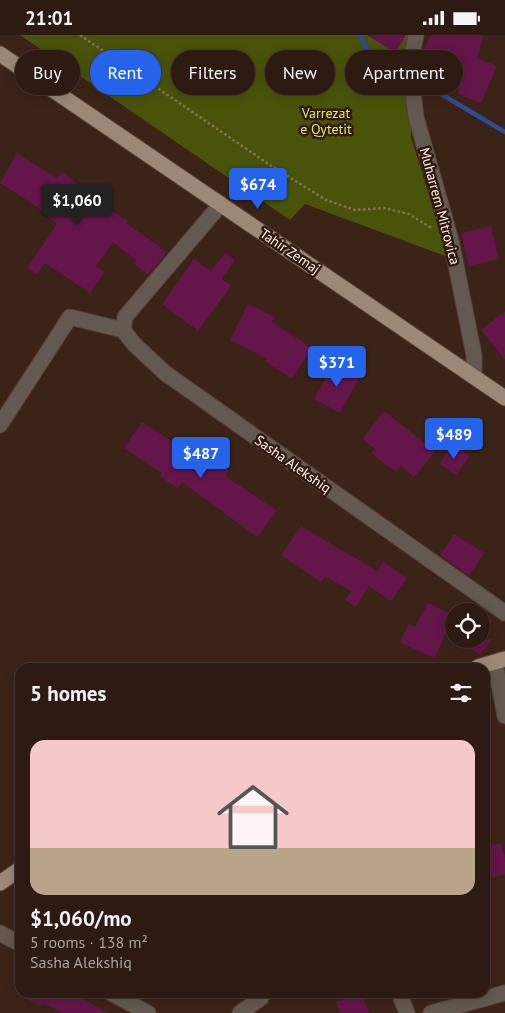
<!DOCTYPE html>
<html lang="en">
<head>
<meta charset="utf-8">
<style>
  :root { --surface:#2d1a12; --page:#35231b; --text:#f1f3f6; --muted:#a7a19f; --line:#483832; --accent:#2563eb }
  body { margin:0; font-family:"PT Sans",sans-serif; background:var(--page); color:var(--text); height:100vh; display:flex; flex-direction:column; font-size:19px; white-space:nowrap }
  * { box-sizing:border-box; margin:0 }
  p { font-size:16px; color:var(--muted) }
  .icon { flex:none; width:28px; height:28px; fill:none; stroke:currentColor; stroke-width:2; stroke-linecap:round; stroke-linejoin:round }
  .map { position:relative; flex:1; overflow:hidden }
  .details { position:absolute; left:15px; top:628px; width:475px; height:335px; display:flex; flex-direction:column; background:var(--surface); border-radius:15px; box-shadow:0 2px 12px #0003,0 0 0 1px var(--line) }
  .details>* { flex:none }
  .top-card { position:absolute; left:15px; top:15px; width:475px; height:45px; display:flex; gap:10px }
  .controls { position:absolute; left:445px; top:568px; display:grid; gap:10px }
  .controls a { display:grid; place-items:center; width:45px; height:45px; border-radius:50%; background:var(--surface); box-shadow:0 2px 12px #0003,0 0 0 1px var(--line); font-size:25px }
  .price { position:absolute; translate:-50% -42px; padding:0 11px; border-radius:5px; background:var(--accent); color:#fff; font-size:16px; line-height:32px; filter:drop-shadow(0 1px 2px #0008) }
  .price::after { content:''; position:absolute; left:50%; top:30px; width:15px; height:11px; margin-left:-8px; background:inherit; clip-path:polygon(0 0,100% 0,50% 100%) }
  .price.on { background:#222; color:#fff }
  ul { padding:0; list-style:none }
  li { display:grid; align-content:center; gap:10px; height:265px; padding:0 15px }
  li+li { border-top:1px solid var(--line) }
  li span { display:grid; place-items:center; height:155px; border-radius:15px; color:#555 }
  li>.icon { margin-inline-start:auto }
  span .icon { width:90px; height:90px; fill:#fffc; stroke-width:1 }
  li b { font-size:21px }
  h2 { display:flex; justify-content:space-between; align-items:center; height:60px; padding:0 15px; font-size:21px }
  .chip { padding:0 18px; border-radius:22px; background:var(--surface); box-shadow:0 2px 12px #0003,0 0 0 1px var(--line); font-size:18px; line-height:45px }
  .chip.on { background:var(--accent); color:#fff }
  .status { display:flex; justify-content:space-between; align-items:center; height:35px; padding:0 25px; background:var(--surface); direction:ltr }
  .status svg { height:14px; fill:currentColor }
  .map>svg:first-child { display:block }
  .green { fill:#49530a }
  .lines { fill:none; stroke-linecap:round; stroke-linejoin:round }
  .stream { stroke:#2d4c94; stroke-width:4.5 }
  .building { fill:#64154a }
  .minor-casing { stroke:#574036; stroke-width:17 }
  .major-casing { stroke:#574036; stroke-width:17 }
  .path { stroke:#857067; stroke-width:2.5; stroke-dasharray:2.5 2.5; stroke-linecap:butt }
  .minor { stroke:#645951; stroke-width:15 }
  .major { stroke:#9d8877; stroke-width:15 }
  .labels { text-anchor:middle; stroke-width:5; stroke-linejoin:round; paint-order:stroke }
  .park-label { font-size:14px; fill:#d7ec6c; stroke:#31190f }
  .street-label { font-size:14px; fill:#fff1eb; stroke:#31190f }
</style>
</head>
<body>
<div class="status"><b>21:01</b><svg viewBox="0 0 49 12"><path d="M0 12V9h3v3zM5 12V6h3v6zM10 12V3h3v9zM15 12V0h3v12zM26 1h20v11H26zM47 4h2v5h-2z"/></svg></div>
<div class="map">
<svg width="505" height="978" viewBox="0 0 505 978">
  <rect width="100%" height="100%" fill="#3c2318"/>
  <path class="green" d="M20,0H411V102L448,222L305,169L290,185Z"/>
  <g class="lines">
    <path class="stream" d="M360,0L367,15L407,39
      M416,44L505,97"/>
  </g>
  <path class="building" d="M367,0H406L395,18Z
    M431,0H484L477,23L497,31L481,68L458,59L460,52L420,34L422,21Z
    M17,118L57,143L62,137L92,160L90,163L128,186L126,188L167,217L148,240L133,228L136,225L113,207L96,231L105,237L90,258L45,228L37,239L27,233L57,189L30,167L0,148Z
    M491,191L499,224L469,231L461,198Z
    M225,218L235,225L222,244L231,251L198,296L162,269L194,224L211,236Z
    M248,269L275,282L272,287L312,313L292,344L265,326L267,324L230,305Z
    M505,276V325L481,295Z
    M334,328L360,341L340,378L314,364Z
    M384,376L435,416L414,442L401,431L396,437L371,418L375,414L362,404Z
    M142,387L177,410L176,412L200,430L207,420L229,436L225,441L277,476L257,502L182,447L178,454L160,441L162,438L124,413Z
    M452,409L470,421L456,440L439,429Z
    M301,491L377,536L383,527L407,543L391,566L369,551L356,572L345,565L351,556L325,541L321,547L281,520Z
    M454,499L484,518L469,541L440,520Z
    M428,568L454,581V601L447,596L435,623L400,608L408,589L415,592Z
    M457,604H492L480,620Z
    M501,808L505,823V839L485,845V812Z
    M14,958H72L108,978H62L43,968L41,971Z
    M362,958L369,978H340L336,967Z"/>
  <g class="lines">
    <defs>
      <path id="minor" d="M416,0L410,31L416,82L451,205L474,320V342
        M221,169L125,282L123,295L134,309L165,338L505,578
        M0,390L70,282L123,295
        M495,628L505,681
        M0,898L20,909
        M111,958L148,978
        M399,958L407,978
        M240,978L261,963
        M431,978L505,958"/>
      <path id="major" d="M0,19L505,363
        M478,632L505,624
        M0,848L20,834"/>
    </defs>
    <use href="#minor" class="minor-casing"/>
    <use href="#major" class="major-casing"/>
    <path class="path" d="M80,0L270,130L326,165L355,175L384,173L409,179L433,194"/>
    <use href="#minor" class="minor"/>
    <use href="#major" class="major"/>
  </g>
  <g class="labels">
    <g class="park-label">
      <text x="326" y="83">Varrezat<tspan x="326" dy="16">e Qytetit</tspan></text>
    </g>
    <g class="street-label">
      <text transform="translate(440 171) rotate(75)" y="5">Muharrem Mitrovica</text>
      <text transform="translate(290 216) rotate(34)" y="5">Tahir Zemaj</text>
      <text transform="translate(293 429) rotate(35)" y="5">Sasha Alekshiq</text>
    </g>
  </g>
</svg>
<div class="controls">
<a><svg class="icon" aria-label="locate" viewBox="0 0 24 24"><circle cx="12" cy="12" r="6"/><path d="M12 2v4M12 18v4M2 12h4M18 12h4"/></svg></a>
</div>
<b class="price" style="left:258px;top:175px">$674</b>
<b class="price on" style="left:77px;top:191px">$1,060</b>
<b class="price" style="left:337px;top:353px">$371</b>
<b class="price" style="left:454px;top:425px">$489</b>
<b class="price" style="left:201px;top:444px">$487</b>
<div class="top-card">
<a class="chip">Buy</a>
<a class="chip on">Rent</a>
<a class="chip">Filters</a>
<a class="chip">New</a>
<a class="chip">Apartment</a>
</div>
<section class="details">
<h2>5 homes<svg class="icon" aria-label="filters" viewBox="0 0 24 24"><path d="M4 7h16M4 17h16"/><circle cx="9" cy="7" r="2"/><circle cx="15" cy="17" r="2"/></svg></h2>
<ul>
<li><span style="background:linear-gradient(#f6c9c9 70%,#b9a48a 0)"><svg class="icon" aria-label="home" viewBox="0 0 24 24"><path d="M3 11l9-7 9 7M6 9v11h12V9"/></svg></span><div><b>$1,060/mo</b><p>5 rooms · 138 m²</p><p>Sasha Alekshiq</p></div></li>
</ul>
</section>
</div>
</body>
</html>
